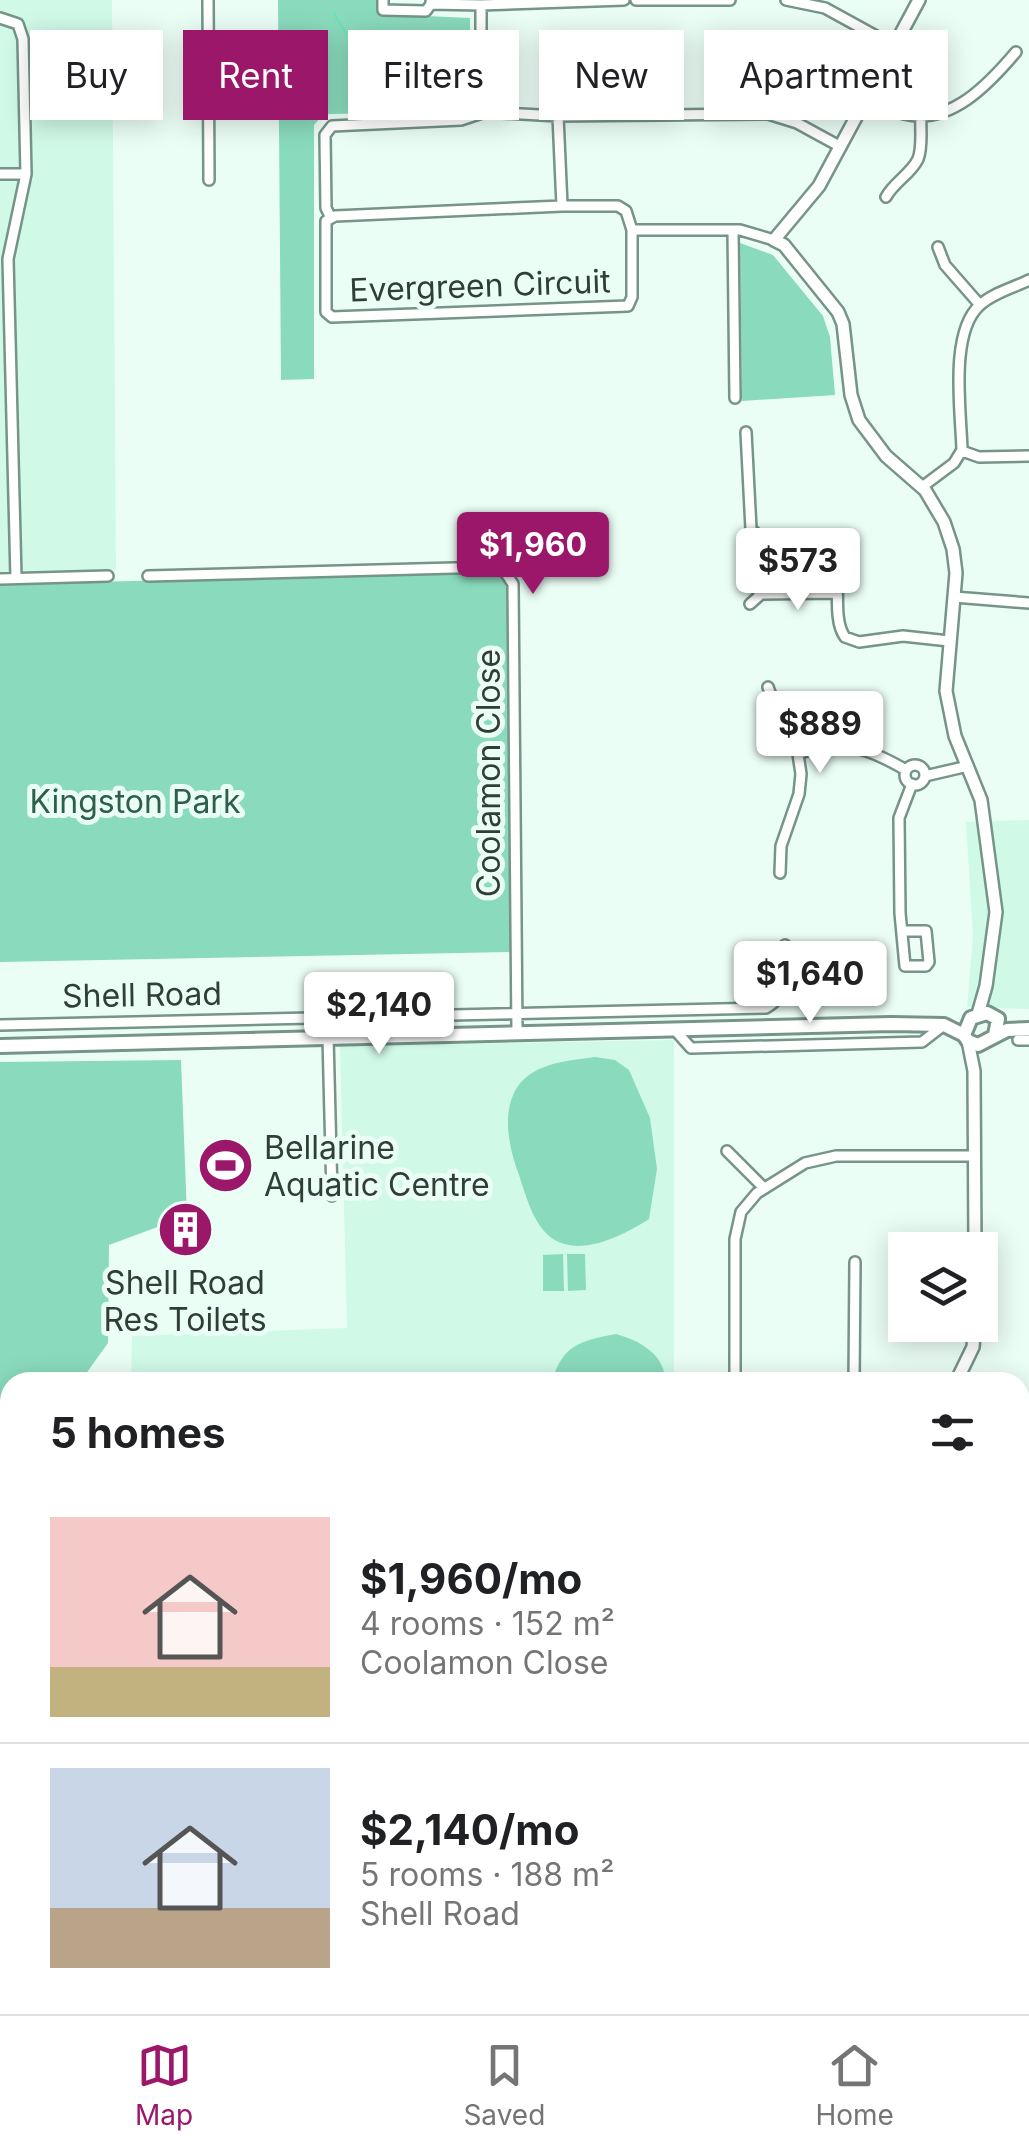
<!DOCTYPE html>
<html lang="en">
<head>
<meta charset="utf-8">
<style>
  :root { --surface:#fff; --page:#f2f2f2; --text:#202124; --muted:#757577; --line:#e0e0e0; --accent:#9b176a }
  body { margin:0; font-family:Inter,sans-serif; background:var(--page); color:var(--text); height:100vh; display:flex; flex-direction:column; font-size:38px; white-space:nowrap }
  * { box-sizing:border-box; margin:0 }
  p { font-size:32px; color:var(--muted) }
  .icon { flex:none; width:55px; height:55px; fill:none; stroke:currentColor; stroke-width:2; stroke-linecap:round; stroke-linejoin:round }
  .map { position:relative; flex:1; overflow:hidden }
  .panel { position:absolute; left:0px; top:1372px; width:1030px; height:642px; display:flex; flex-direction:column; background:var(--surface); border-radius:30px 30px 0 0; box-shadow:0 5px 25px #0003 }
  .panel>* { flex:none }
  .guide { position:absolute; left:30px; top:30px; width:970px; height:90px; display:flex; gap:20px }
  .controls { position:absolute; left:888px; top:1232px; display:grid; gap:20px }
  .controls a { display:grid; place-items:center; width:110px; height:110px; border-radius:0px; background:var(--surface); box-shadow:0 5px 25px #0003; font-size:50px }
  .price { position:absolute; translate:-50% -85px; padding:0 22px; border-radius:10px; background:#fff; color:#222; font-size:32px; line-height:65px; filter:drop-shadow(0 2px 5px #0008) }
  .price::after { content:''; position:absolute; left:50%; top:60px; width:30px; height:22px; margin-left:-15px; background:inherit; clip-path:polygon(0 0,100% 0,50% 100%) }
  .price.current { background:var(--accent); color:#fff }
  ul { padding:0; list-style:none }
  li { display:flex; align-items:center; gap:30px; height:250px; padding:0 50px }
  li+li { border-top:2px solid var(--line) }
  li span { display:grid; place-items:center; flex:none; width:280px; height:200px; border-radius:0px; color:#555 }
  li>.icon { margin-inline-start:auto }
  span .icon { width:120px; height:120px; fill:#fffc; stroke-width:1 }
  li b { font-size:42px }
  h2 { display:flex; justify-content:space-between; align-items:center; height:120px; padding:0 50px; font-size:42px }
  .pill { padding:0 35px; border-radius:0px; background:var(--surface); box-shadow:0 5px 25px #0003; font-size:35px; line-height:90px }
  .pill.current { background:var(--accent); color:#fff }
  .tab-bar { display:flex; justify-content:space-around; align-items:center; height:140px; border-top:2px solid var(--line); background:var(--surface); font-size:28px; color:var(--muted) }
  .tab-bar a { display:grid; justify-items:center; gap:5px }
  .tab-bar .current { color:var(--accent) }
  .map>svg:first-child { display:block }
  .built { fill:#d0f9e8 }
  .green { fill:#8adbbd }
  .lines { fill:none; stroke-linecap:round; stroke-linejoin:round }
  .stream { stroke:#6be2b9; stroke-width:2.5 }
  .minor-casing { stroke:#769488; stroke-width:14 }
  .tertiary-casing { stroke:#769488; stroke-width:16 }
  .secondary-casing { stroke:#769488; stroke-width:18 }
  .minor { stroke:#fff; stroke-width:9 }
  .tertiary { stroke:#fff; stroke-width:11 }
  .secondary { stroke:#fff; stroke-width:12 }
  .labels { text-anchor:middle; stroke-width:10; stroke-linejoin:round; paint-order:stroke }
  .street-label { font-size:32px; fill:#303d38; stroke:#ebfef6 }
  .park-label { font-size:32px; fill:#2e5f4e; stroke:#ebfef6 }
  .poi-label { font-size:32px; fill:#303d38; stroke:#ebfef6; text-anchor:start }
</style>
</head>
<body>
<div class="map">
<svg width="1029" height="2014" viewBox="0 0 1029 2014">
  <rect width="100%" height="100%" fill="#ebfef6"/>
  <path class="built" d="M0,0H112L116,570L0,572Z
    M1029,820V1009L967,1007L973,935L966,822Z
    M674,1040V1382H131L132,1336L347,1328L340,1046Z"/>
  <path class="green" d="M278,0H382V14L470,18V108L465,112L329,114L321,117L314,125V379L281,380Z
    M740,243L773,255L823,316L830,337L835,395L742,401Z
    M492,567L513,584L515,952L0,962V584L268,578Z
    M595,1057L615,1060L629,1070L650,1118L657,1169L649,1219C622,1236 572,1263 544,1231C531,1216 525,1193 519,1175C510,1151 502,1118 514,1093C528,1063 567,1061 595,1057Z
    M181,1060L187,1216L109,1245L108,1343L80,1382H10V1461L0,1449V1062Z
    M563,1254L564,1291H543V1255Z
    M567,1254H585L586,1290L568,1291Z
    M616,1334C641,1341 664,1354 666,1382H552C562,1345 580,1341 616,1334Z"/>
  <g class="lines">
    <path class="stream" d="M334,13C344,33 360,52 379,65L401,61L420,66"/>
    <defs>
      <path id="minor" d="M208,0L209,180
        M383,0V10L426,11L431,4
        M624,0L481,5V106L485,112L558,116L768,114L797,123L841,147
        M636,0H730
        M786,0L825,8L896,47
        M431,2V4L481,5
        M0,18L18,24L23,39L26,174L8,259L16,578
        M868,97C880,103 892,110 904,114C950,126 989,84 1016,52
        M558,116L562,206
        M0,174H26
        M886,197C894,182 911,174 918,159C923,146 920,130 921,116
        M562,206H618L626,211L632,230V297L628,306L332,317L326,312V221L335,216Z
        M331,218L326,208L325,135L332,126L461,120L485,112
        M632,230H740L774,240
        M733,230L735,398
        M938,247L945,265L980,305
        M746,432L751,529L764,541C782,542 804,535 821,540C851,550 827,613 845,637L859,642L903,636L949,641
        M962,451L979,457L1029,456
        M922,487L954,463L962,450C961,412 949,332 980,305C993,293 1013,288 1029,280
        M148,576L492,567L505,572L513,584L517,1033
        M0,579L108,576
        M759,594L837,593
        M954,597L1029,603
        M750,604L759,596L758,575
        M768,687L781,723L798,754L801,774L799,794L781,846L780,873
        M798,754C840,737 870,749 906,770
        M905 775a10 10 0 1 1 20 0a10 10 0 1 1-20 0Z
        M925,776L968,766
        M904,931H926L929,962L926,966H905L900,913L899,818L912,784
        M0,1025L766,1008C791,993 791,970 785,945
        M674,1029L691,1048L922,1042L944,1025
        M328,1037L332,1196
        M1018,1040H1029
        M727,1151L764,1188
        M735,1382V1239L741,1212L757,1193L805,1163L836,1156H975
        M854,1382L855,1262
        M0,1597L10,1594
        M1020,1683L1029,1674
        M0,1839L10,1873
        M110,2005L120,2014
        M593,2005L594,2014
        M146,2014L155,2005
        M714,2014L717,2005"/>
      <path id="tertiary" d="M919,0L819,186L774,240L784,245L838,312L843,324L851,395L859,420L886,456L925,490L944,522L953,549L956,573L946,691L955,736L981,800L996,912L986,986L978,1014
        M968,1041L974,1071L975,1250
        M956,1382L973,1347L975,1325
        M0,1473L10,1486
        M1020,1847L1029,1838
        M1020,1870L1029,1861
        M1020,2003L1029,2002
        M301,2005L316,2014
        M987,2005V2014
        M852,2014L861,2005"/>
      <path id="secondary" d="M995,1035L998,1019L987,1013L971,1018L964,1035L968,1041L978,1045L1007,1030L1029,1029
        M0,1046L891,1024L944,1025L964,1035"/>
    </defs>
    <use href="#minor" class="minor-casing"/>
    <use href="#tertiary" class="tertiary-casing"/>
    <use href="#secondary" class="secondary-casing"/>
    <use href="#minor" class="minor"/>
    <use href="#tertiary" class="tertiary"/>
    <use href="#secondary" class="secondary"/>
  </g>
  <defs>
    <symbol id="stadium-disc" viewBox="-11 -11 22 22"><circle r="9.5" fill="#9b176a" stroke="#ebfef6"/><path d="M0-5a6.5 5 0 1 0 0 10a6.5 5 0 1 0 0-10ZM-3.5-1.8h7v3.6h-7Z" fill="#fff"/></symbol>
    <symbol id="building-disc" viewBox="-11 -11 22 22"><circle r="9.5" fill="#9b176a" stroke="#ebfef6"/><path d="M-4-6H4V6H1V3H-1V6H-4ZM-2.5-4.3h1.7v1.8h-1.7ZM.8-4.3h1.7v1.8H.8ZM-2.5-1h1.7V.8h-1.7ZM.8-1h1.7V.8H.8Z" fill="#fff"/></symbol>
  </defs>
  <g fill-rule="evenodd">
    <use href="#stadium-disc" x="194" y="1134" width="63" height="63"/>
    <use href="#building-disc" x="154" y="1198" width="63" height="63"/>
  </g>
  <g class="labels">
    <g class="street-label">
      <text transform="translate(480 286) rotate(-2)" y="11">Evergreen Circuit</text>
      <text transform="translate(489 773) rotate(-90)" y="11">Coolamon Close</text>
      <text transform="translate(142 995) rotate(-1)" y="11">Shell Road</text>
    </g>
    <g class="park-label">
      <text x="135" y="813">Kingston Park</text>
    </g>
    <g class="poi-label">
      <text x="264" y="1159">Bellarine<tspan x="264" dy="37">Aquatic Centre</tspan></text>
      <text x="185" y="1294" text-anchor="middle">Shell Road<tspan x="185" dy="37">Res Toilets</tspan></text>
    </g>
  </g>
</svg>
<div class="controls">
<a><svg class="icon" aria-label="layers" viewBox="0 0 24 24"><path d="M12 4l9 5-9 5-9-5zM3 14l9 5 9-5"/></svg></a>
</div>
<b class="price current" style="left:533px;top:597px">$1,960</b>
<b class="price" style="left:798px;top:613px">$573</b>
<b class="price" style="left:820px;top:776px">$889</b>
<b class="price" style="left:810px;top:1026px">$1,640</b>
<b class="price" style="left:379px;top:1057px">$2,140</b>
<div class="guide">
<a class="pill">Buy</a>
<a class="pill current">Rent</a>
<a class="pill">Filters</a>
<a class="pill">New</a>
<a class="pill">Apartment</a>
</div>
<section class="panel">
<h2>5 homes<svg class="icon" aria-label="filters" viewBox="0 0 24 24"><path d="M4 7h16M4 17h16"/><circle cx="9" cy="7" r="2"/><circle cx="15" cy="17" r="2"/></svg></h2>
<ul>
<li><span style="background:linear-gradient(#f6c9c9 75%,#c2b280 0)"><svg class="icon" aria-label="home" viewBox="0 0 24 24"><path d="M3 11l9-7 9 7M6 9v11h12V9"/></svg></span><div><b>$1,960/mo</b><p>4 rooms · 152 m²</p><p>Coolamon Close</p></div></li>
<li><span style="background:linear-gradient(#c9d6e8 70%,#b9a48a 0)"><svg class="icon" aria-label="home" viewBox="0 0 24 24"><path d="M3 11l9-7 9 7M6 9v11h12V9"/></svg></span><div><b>$2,140/mo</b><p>5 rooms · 188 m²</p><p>Shell Road</p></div></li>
</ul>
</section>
</div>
<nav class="tab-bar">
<a class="current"><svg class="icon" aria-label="map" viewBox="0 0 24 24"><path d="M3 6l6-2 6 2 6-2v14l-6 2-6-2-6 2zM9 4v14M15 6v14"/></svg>Map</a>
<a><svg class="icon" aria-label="saved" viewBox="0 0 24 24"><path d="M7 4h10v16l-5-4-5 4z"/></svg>Saved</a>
<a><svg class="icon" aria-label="home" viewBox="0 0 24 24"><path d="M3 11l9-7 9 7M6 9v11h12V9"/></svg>Home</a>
</nav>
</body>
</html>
